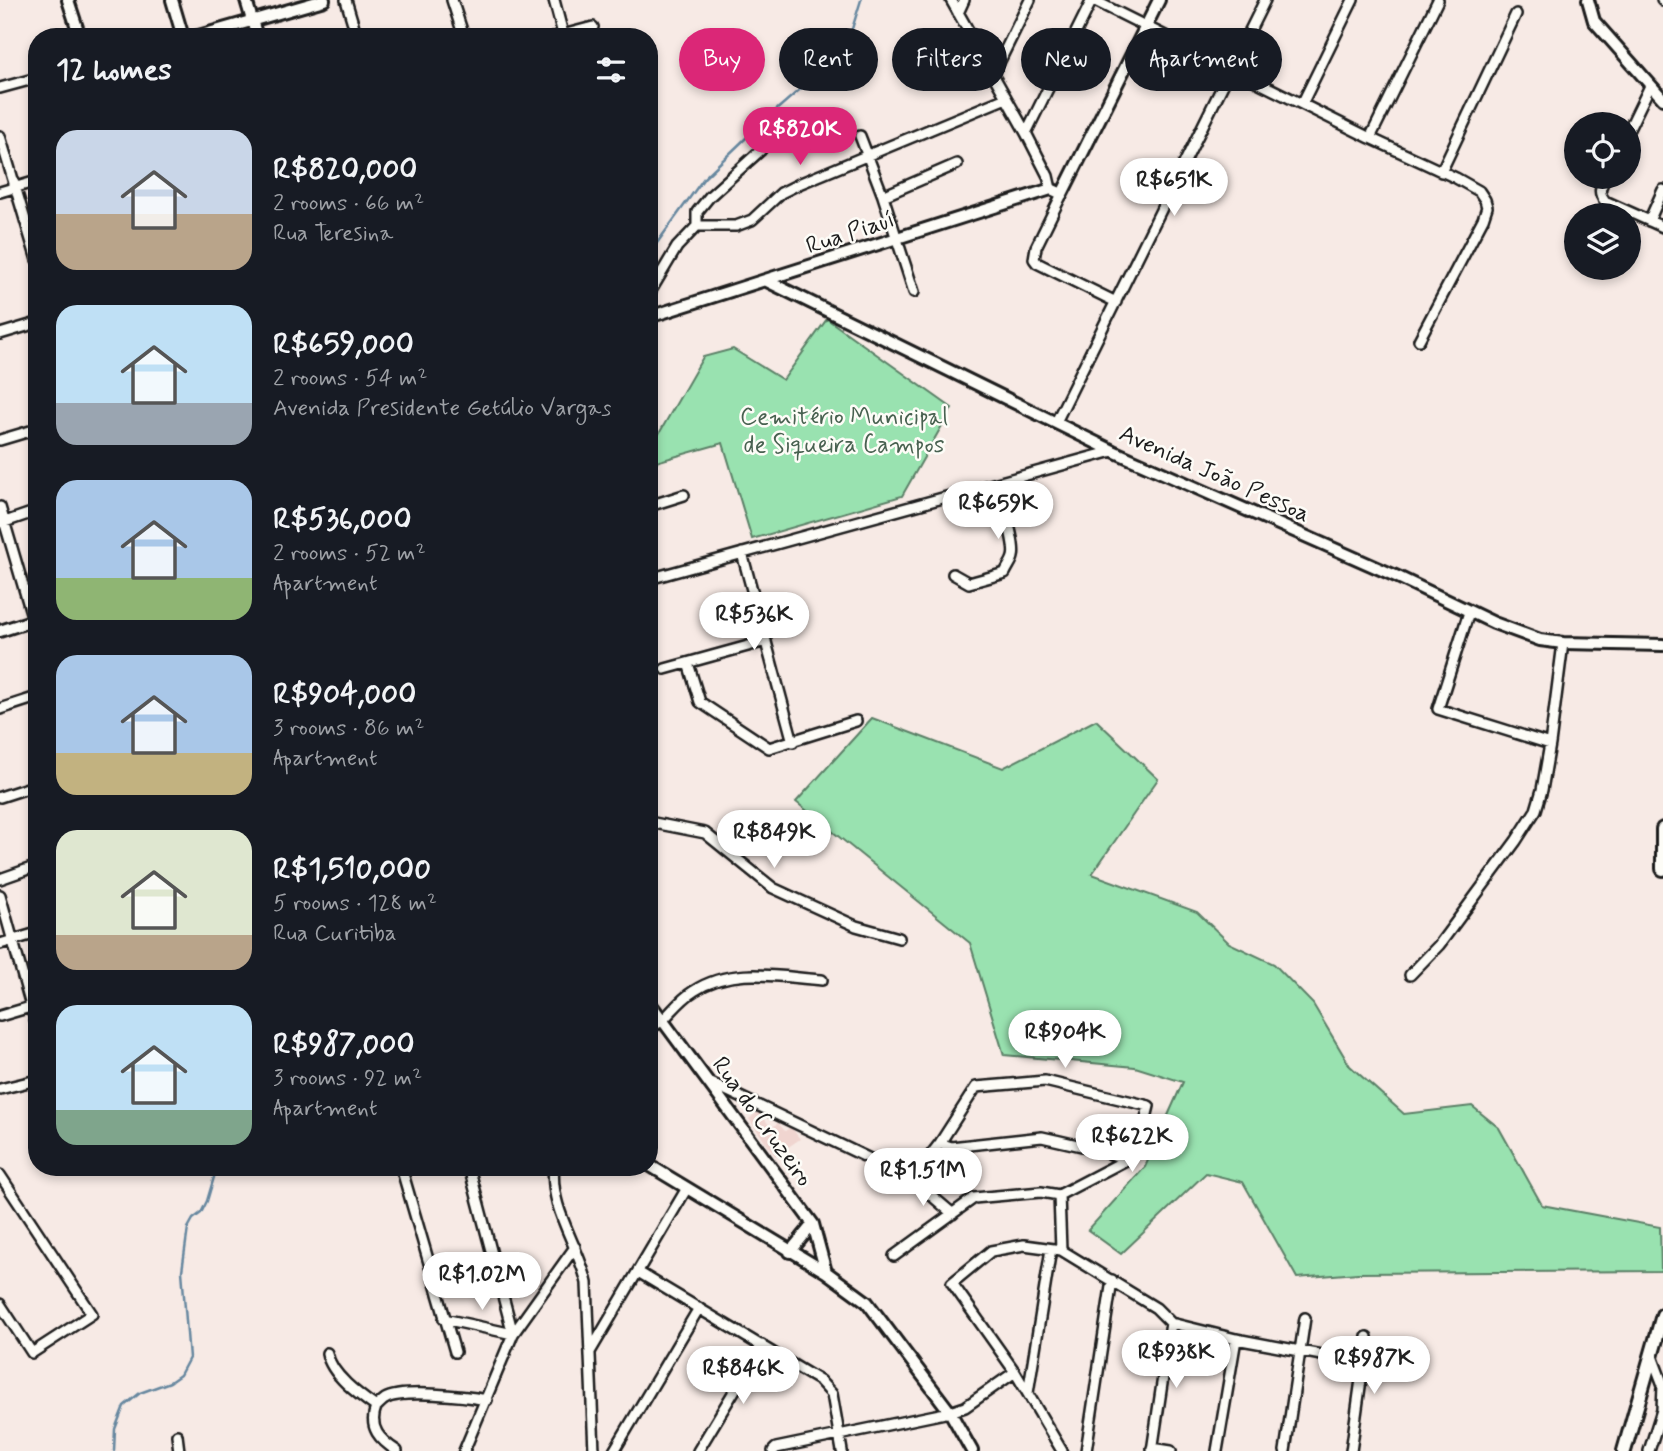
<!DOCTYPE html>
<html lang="en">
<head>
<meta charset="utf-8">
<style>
  :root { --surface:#171b24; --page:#20242c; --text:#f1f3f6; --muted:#9ea1a6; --accent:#db2777 }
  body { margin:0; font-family:Mynerve,sans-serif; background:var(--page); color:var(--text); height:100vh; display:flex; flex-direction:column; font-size:26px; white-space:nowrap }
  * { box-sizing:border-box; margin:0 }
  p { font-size:23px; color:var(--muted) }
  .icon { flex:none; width:38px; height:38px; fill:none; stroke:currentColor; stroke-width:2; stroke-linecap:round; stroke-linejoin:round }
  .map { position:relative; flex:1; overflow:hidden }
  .side { position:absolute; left:28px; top:28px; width:630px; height:1148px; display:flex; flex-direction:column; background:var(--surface); border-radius:28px; box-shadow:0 4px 10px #0003 }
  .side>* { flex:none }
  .banner { position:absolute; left:679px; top:28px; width:665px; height:63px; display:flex; gap:14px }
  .tools { position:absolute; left:1564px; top:112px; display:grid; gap:14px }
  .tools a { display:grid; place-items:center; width:77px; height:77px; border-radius:50%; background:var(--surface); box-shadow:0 4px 10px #0003; font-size:35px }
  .price { position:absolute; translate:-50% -60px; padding:0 16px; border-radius:24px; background:#fff; color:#222; font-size:23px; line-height:46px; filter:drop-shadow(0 2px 4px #0008) }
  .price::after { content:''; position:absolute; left:50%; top:42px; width:21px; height:16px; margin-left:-10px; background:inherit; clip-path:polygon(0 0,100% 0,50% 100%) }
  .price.on { background:var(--accent); color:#fff }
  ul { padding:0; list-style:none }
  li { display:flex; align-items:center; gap:21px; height:175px; padding:0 28px }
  li span { display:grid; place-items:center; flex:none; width:196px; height:140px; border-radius:21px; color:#555 }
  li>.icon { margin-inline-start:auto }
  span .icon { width:84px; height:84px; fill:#fffc; stroke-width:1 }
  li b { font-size:30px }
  h2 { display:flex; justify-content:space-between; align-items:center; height:84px; padding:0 28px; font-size:30px }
  .pill { padding:0 24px; border-radius:32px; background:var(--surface); box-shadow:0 4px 10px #0003; font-size:24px; line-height:63px }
  .pill.on { background:var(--accent); color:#fff }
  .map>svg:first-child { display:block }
  .built { fill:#f0d5d0 }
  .green { fill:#99e2b0; stroke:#5a7f66; stroke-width:2 }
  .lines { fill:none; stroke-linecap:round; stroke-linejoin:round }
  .stream { stroke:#66879f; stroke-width:2.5 }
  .minor-casing { stroke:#1c1c1c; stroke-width:14 }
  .tertiary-casing { stroke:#1c1c1c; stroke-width:16 }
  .secondary-casing { stroke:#1c1c1c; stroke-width:18 }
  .minor { stroke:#fdfcf7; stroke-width:9 }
  .tertiary { stroke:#fdfcf7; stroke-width:10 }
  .secondary { stroke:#fdfcf7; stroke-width:12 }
  .labels { text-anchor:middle; stroke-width:5; stroke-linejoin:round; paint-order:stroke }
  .street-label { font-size:24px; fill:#1c1c1c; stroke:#fdfcf7 }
  .park-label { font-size:24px; fill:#486150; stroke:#fdfcf7 }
</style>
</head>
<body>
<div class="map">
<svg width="1663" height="1451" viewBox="0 0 1663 1451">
  <rect width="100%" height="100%" fill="#f7eae5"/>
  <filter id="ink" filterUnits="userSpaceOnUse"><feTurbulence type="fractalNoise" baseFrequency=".0143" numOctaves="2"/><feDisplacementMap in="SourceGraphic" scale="14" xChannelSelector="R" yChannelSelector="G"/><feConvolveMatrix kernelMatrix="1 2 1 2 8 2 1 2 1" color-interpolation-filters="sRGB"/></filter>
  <g filter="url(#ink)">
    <path class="built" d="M759,1111L771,1128L778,1123L785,1131L791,1127L800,1139L775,1156L749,1119Z"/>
    <path class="green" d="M827,319L952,408L902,496L752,539L723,443L649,464V451L703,357L733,349L783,380Z
      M872,718L1003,768L1096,720L1158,779L1092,874L1197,912L1229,943L1274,964L1313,1004L1350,1066L1404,1114L1472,1106L1499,1128L1542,1205L1660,1227L1661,1271L1358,1273L1297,1278L1243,1182L1206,1173L1121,1254L1088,1230L1145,1167L1183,1082L1135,1067L1004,1055L970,943L796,802Z"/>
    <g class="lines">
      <path class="stream" d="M649,254L704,178L767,118L828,65L843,47L852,29L861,0
        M114,1451L115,1429L124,1406L140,1393L170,1382L180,1375L189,1358L182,1271L188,1228L193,1219L201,1213L207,1201L217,1167"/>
      <defs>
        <path id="minor" d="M346,0L357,37
          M452,0L464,37
          M554,0L563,34
          M951,0L1026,133L1048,176L1051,189
          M1093,0L1370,138L1456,178L1479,191L1485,200L1487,207L1483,219L1419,340
          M1662,0L1663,1
          M958,13L964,0
          M555,37L593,27
          M993,75L1030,0
          M0,88L37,78
          M1302,104L1353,0
          M1629,129L1650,86
          M1026,133L1092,0
          M0,136L37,260
          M860,136L883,196L914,292
          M1370,138L1438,0
          M1441,172L1516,14
          M1606,177C1601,186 1597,192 1605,201L1663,227
          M0,192L37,181
          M1062,194L1036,247L1034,259L1037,263L1116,302
          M883,196L957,164
          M1649,221L1663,190
          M697,226V212L710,196L761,150
          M649,294L677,247L697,226H736L752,220L781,193L801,183L1006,98
          M0,334L37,323
          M1056,422L1265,0
          M0,440L37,429
          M649,506L684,495
          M0,507L37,633
          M2,523L37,511
          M742,553L793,742
          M953,574L969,583L1005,573C1007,568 1012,562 1013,557C1017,544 1001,499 997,483
          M649,579L1113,451
          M1469,612L1438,709L1550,744
          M688,663L700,702L769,748L856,721
          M665,669L766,641
          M0,709L37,697
          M0,797L37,785
          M649,822L705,833L773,888L856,926L899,938
          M0,879L37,866
          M0,895L37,1027
          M0,944L37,933
          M1410,975L1439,945L1516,841L1536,810L1542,790L1550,744L1563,643
          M0,1016L37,1005
          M662,1021C672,1011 682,998 694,991C732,966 779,977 822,980
          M711,1083L912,1179L953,1214
          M0,1089L37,1080
          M940,1143L951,1147L1042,1137L1104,1151L1126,1160
          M401,1167L455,1352
          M554,1167C549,1208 578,1244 587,1283L594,1451
          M0,1175L92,1314L32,1353L0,1304
          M1059,1195L1061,1250
          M894,1256L974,1198L1041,1192L1059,1195L1126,1160L1140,1143L1149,1106L1045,1081L976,1087L940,1143L912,1179
          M638,1272L820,1381L832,1394L842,1451
          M444,1319L513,1334L469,1167
          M590,1352L687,1188
          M327,1353C331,1375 359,1395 376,1407C379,1404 382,1401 385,1399C402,1389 466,1396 487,1400
          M1028,1393L1051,1249
          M376,1407C368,1428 380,1440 397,1451
          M177,1435L179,1451
          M1152,1448L1171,1451
          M464,1451L513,1334L575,1247
          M614,1451L699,1308
          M698,1451L762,1345
          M773,1451L776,1448L950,1412L965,1407L1015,1372
          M1062,1451L1015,1372L952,1283L991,1251L1024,1245L1061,1250L1156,1308L1171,1323L1236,1339L1364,1363
          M1086,1451L1112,1280
          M1152,1451L1171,1323
          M1217,1451L1236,1339
          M1285,1451L1305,1318
          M1351,1451L1367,1337
          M1649,1451L1662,1410L1663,1385L1652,1356"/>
        <path id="tertiary" d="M68,0L80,37
          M172,0L183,37
          M246,0L257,37
          M1588,0L1594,21L1663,99
          M195,37L324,0
          M767,281L1113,451L1398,577L1494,623L1540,640L1563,643L1663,645
          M649,317L1051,189L1062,194L1159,0
          M0,631L37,619
          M649,1002L813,1224L826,1272
          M649,1027L662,1021
          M649,1165L826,1272L867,1302L950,1412L972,1451
          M790,1252L813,1224"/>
        <path id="secondary" d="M1663,829V869
          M1624,1451L1663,1315"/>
      </defs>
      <use href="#minor" class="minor-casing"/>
      <use href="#tertiary" class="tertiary-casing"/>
      <use href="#secondary" class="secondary-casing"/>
      <use href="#minor" class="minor"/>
      <use href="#tertiary" class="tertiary"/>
      <use href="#secondary" class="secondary"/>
    </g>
  </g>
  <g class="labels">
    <g class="street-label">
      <text transform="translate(850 232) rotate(-18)" y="8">Rua Piauí</text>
      <text transform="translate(1215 473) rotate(24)" y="8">Avenida João Pessoa</text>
      <text transform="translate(763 1121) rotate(54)" y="8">Rua do Cruzeiro</text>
    </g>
    <g class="park-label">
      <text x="844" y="424">Cemitério Municipal<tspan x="844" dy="28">de Siqueira Campos</tspan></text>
    </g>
  </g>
</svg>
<div class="tools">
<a><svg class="icon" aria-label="locate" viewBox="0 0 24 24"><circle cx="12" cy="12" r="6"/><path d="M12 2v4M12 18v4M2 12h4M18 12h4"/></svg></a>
<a><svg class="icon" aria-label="layers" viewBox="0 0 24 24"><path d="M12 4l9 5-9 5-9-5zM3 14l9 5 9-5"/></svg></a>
</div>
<b class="price on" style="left:800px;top:167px">R$820K</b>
<b class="price" style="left:1174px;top:218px">R$651K</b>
<b class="price" style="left:998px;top:541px">R$659K</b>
<b class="price" style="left:754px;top:652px">R$536K</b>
<b class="price" style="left:774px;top:870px">R$849K</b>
<b class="price" style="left:1065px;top:1070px">R$904K</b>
<b class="price" style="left:1132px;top:1174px">R$622K</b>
<b class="price" style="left:923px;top:1208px">R$1.51M</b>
<b class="price" style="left:482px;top:1312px">R$1.02M</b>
<b class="price" style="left:1176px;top:1390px">R$938K</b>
<b class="price" style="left:1374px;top:1396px">R$987K</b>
<b class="price" style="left:743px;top:1406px">R$846K</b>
<div class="banner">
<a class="pill on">Buy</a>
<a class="pill">Rent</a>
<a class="pill">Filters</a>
<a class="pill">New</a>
<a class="pill">Apartment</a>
</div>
<section class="side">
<h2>12 homes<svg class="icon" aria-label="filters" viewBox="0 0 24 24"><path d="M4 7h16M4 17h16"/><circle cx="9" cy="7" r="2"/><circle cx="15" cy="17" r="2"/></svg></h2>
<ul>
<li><span style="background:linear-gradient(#c9d6e8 60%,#b9a48a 0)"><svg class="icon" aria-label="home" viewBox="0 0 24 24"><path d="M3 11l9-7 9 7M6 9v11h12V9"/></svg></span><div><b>R$820,000</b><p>2 rooms · 66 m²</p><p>Rua Teresina</p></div></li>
<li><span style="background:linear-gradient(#bfe0f5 70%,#9aa5b1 0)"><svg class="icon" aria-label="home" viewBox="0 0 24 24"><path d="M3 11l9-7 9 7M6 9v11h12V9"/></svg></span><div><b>R$659,000</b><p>2 rooms · 54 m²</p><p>Avenida Presidente Getúlio Vargas</p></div></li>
<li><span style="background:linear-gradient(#a9c7e8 70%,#8fb573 0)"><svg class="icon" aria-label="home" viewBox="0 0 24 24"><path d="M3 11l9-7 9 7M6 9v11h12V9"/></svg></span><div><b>R$536,000</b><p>2 rooms · 52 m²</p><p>Apartment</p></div></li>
<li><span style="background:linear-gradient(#a9c7e8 70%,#c2b280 0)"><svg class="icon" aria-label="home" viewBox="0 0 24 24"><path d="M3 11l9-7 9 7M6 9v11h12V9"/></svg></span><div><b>R$904,000</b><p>3 rooms · 86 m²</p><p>Apartment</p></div></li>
<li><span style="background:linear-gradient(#dfe7d0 75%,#b9a48a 0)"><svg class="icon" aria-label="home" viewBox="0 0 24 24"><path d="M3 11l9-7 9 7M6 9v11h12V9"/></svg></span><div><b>R$1,510,000</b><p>5 rooms · 128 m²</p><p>Rua Curitiba</p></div></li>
<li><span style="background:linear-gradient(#bfe0f5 75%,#7fa58c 0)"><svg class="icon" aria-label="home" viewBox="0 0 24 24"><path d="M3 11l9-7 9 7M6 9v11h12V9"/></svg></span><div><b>R$987,000</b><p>3 rooms · 92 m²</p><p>Apartment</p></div></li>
</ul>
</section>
</div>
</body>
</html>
